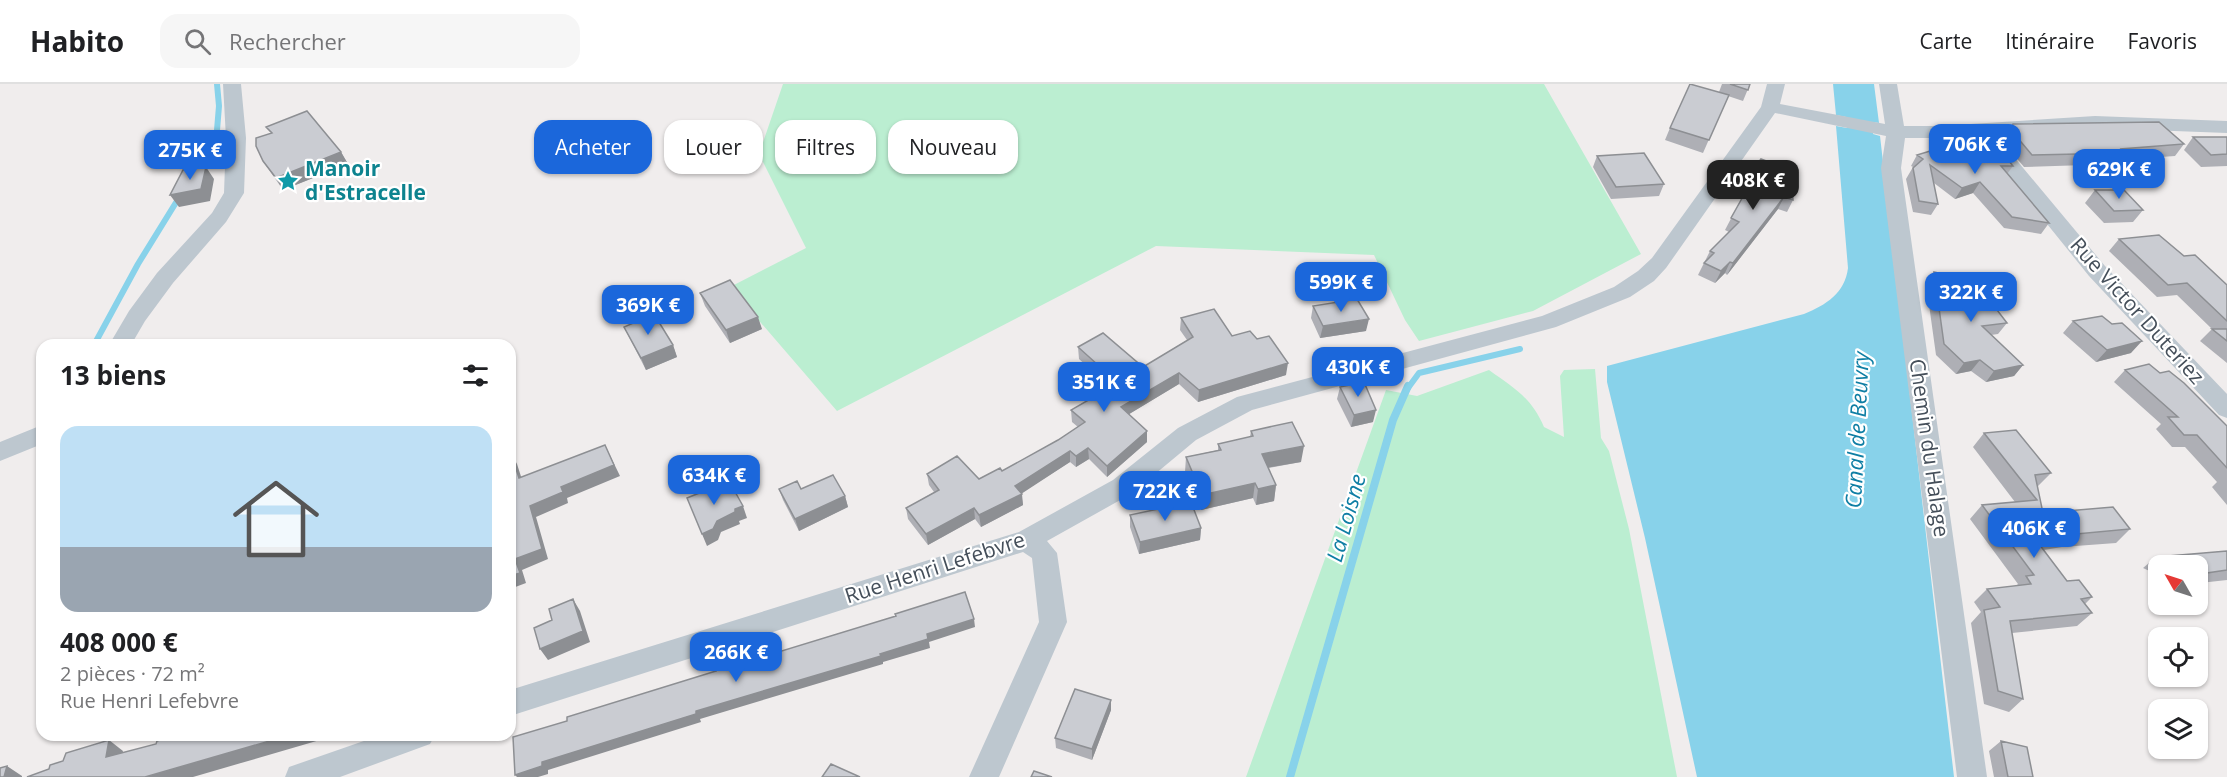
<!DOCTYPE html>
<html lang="fr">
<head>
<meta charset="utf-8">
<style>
  :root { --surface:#fff; --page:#f6f6f6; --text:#202124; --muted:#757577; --line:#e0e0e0; --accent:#1b67db }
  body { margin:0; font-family:"Open Sans",sans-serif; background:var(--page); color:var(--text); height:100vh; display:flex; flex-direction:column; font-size:22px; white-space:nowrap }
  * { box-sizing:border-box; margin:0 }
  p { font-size:20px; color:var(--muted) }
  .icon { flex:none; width:33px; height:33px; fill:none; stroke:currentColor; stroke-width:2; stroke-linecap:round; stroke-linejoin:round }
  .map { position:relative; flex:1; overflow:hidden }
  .sheet { position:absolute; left:36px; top:255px; width:480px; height:402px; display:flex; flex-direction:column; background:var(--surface); border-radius:18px; box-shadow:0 2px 4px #0004 }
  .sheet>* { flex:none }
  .top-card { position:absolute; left:534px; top:36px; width:570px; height:54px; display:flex; gap:12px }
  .needle { width:39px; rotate:309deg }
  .fabs { position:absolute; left:2148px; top:471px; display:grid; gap:12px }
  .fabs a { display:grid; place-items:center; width:60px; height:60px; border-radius:12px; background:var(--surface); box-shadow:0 2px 4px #0004; font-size:30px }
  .price { position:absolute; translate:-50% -51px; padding:0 14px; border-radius:12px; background:var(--accent); color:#fff; font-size:20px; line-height:39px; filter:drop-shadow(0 2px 3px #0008) }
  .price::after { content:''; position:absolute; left:50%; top:36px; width:18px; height:14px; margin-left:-9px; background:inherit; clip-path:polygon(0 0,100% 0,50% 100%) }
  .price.on { background:#222; color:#fff }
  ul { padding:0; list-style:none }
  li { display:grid; align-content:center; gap:12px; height:318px; padding:0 24px }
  li span { display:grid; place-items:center; height:186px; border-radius:18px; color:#555 }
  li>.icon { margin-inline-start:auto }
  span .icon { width:108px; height:108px; fill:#fffc; stroke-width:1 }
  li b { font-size:26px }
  h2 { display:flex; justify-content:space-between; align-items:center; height:72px; padding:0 24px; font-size:26px }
  .pill { padding:0 21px; border-radius:18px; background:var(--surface); box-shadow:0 2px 4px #0004; font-size:21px; line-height:54px }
  .pill.on { background:var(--accent); color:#fff }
  header { display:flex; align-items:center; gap:36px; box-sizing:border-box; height:84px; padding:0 30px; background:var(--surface); border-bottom:2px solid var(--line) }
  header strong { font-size:28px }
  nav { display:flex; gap:33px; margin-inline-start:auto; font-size:21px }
  .search { width:420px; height:54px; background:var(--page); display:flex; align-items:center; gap:15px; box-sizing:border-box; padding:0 21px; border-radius:18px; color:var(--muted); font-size:22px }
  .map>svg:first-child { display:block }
  .green { fill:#bbeed1 }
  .water { fill:#88d2ea }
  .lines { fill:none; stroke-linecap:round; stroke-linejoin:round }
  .stream-far1 { stroke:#88d2ea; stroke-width:6 }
  .stream { stroke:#88d2ea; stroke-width:8 }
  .minor { fill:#bdc7cf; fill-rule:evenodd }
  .wall { fill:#aeafb5 }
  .shaded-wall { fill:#8d8f93 }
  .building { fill:#caccd2; stroke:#8d8f93; stroke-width:1.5 }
  .labels { text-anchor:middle; stroke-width:4.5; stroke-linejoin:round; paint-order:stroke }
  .culture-label { font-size:21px; font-weight:bold; fill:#0d838f; stroke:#fff; text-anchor:start }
  .street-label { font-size:21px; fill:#454f5a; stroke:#fff }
  .water-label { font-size:22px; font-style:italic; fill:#0e7ea4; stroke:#fff }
</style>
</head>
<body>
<header>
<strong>Habito</strong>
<div class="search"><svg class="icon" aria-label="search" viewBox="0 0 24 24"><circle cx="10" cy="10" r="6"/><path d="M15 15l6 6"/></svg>Rechercher</div>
<nav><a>Carte</a><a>Itinéraire</a><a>Favoris</a></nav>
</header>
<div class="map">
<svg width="2227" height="693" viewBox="0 0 2227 693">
  <rect width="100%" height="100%" fill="#f0eded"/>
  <path class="green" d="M783,0H1544L1641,170L1533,227L1419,257L1405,236L1374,171L1156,162L837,327L730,203L806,164L759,70Z
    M1595,285L1601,354L1609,367L1629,445L1677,693H1246L1386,306L1417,312L1489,286C1514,304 1531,313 1544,343L1564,353L1560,292L1564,286Z"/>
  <path class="water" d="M1833,0H1874L1879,39L1873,38V50L1880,52L1954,693H1697L1645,454L1607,298V282L1804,230C1826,221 1845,209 1848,184L1836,42L1847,44L1846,33L1836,31Z"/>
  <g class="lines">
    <path class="stream-far1" d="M193,90L216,58L219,22L217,0
      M94,261L138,180L180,112
      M1408,304L1419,289L1520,265"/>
    <path class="stream" d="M1290,693L1393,336L1408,302"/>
    <path class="minor" d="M223,0H241L246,54L244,109L226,138L173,199L145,237L131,261H109L129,227L157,189L212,129L224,109L226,54Z
      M1767,0H1785L1780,20L1885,40L1879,0H1897L1904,42H1939L2095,32L2227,37V49L2095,44L1939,54H1905L1901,84L1987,693H1957L1881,84L1886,52L1775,29L1666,184L1654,197L1630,213L1556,243L1252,326L1196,356L1131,410L1047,457L1057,469L1067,538L999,693H969L1039,538L1032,474L1023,468L510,632V606L1019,448L1113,396L1178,344L1237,313L1542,232L1614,203L1638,187L1652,174L1761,23Z
      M1992,53L1999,55L2105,182L2227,310V334L2219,331L2089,192L1985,63L1982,59L1985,55Z
      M42,341V360L0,377V358Z
      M381,651H435L430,660L340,693H285L289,683Z"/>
  </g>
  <path class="wall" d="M1722,0H1750L1743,17L1728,12L1703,69L1665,56L1670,44L1719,8Z
    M2013,40L2184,60L2175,72L2119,76L2116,80L2024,83L2003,58L2005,52Z
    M266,43L341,68L348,80L283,106L263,77L271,49Z
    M2193,53H2227V82L2201,83L2184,66Z
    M1951,57L2013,82L2007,90L2049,139L2041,150L2004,144L1973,109L1955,115L1934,99L1938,120L1931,131L1913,128L1906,95L1913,83L1911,82L1917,71L1948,62Z
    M1597,72L1664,100L1659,112L1611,115L1593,83Z
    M1791,90L1793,116L1787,128L1778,125L1727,191L1725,189L1715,199L1698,191L1710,167L1729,148L1725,146L1747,104L1743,103L1749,91Z
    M2095,106L2143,126L2133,138L2104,139L2085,119Z
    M2119,155L2184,172L2227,201V279L2200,257L2212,245L2177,211L2157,213L2109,167Z
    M1934,188L1997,226L2007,239L1998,250L1991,251L2023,281L2014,292L1986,298L1971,287L1956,290L1936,271L1926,199Z
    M700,209L762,245L730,259L705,222Z
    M1313,222L1366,247L1320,254L1311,234Z
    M1181,234L1232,252L1286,291L1198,318L1179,300L1129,330L1147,358L1107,393L1089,375L1076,383L1070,378L1021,409L1023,421L981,443L975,435L928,461L908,435L906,424L934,408L929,401L927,390L979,395L1002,387L1058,356L1078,343L1072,338L1071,326L1110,303L1079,275L1078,263L1143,283L1187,256L1180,246Z
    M2073,237L2131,269L2096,278L2063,249Z
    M624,243L673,261L677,273L646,286L630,255Z
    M2125,286L2227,342V421L2212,403L2217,398L2185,363H2172L2156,345L2161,340L2114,298Z
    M1340,303L1373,338L1351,343L1337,315Z
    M1251,347L1301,378L1268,384L1276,401L1274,417L1256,421L1253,414L1201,426L1185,388L1186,373L1218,366V360L1250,353Z
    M1984,349L2051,389L2037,403L2043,429L2130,445L2116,459L2062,463L2044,466L2067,497L2092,513L2085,520L2092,529L2077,542L2012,549L2023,615L2009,628L1984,620L1971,539L1981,528L1974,518L1987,505L2016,502L2018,500L1970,435L1982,421L2015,418L1973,363Z
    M779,405H801L845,412L848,423L799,447L783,416Z
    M1130,431L1201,444L1200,456L1139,470L1130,443Z
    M2227,467V496L2200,499L2198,501V482H2158V491L2143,484L2156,473Z
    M1111,616V626L1092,676L1056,664L1055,654Z
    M2001,657L2033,693H1994L1989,667Z"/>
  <path class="shaded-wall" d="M341,68L348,80L283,106L276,94Z
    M206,83L214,95L210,117L179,123L170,111Z
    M1980,98L1973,109L1955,115L1962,104Z
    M1784,113L1778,125L1727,191L1733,179Z
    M1730,178L1725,189L1715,199L1721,187Z
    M758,233L762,245L730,259L726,246Z
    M1369,235L1366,247L1320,254L1323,242Z
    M2142,257L2131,269L2096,278L2107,266Z
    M673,261L677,273L646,286L641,274Z
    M1980,276L1971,287L1956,290L1964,279Z
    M1288,279L1286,291L1198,318L1199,306Z
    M2023,281L2014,292L1986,298L1994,287Z
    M1179,289V300L1121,335V323Z
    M1376,326L1373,338L1351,343L1354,331Z
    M1147,347V358L1107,393V382Z
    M605,361L620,392L567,414L568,419L536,433L548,475L522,486L526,499L510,505V492L530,422L561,403Z
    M1304,362L1301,378L1260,385L1262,370Z
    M1088,364L1089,375L1076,383V372Z
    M1070,367V378L1018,412L1022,410L1023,421L981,443L979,431L1015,402Z
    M511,369L517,380L525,405L519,394Z
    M1255,399L1253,414L1201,426L1202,411Z
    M1276,401L1274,417L1256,421L1258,405Z
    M845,412L848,423L799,447L795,435Z
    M743,422L747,434L739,437L740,440L721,448L718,456L707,462L702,450L717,437L735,425Z
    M974,424L975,435L928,461L926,450Z
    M1201,444L1200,456L1139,470L1140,458Z
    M510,513L516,536L510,538Z
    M573,515L580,527L590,558L548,576L540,565Z
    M974,535L975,543L929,558L930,564L883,578V580L700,635L701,638L548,686V690L538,693H517L515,691L542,678L696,627L880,570L927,550Z
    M1111,616V626L1092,676V665Z
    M290,651H337L193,693H145Z
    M109,656L123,667L120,683L106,673Z
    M7,682L22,692V693H4Z"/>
  <path class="building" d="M1690,0L1729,11L1709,56L1670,44Z
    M1730,0H1750L1748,6Z
    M307,27L341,68L276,94L263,77L256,62V54L272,49L266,43Z
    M2159,38L2184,60L2121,65L2124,69L2032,71L2011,46L2013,40Z
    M2193,53H2227V70L2211,71Z
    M1991,55L2013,82H2001L2049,139L2012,133L1980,98L1962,104L1930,81L1938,120L1919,117L1913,84L1923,75L1917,71L1953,60L1951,57Z
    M1644,69L1664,100L1616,103L1597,72Z
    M1761,75L1793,87L1791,90L1793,116L1784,113L1733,179L1730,178L1721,187L1704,179L1714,169L1710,167L1739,138L1731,134L1754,93L1749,91Z
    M206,83L201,105L170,111L183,86Z
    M2095,106H2124L2143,126L2114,127Z
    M2159,151L2184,172L2195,171L2227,201V237L2187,199L2168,201L2119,155Z
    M1934,188L1974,197L1978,210L1994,212L1997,226L2007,239L1982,242L2023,281L1994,287L1980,276L1964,279L1944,260Z
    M730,196L758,233L726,246L700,209Z
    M1357,215L1369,235L1323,242L1313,222Z
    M1214,225L1232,252L1250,247L1257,255L1269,252L1288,279L1199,306L1179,289L1121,323L1147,347L1107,382L1088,364L1076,372L1070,367L1015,402L1022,410L979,431L974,424L926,450L906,424L939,406L927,390L957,372L979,395L1000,384L1002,387L1058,356L1085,338L1071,326L1118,299L1078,263L1103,249L1143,283L1193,253L1181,234Z
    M654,230L673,261L641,274L624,243Z
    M2102,232L2112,240L2122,239L2142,257L2107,266L2073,237Z
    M2212,245H2227V257Z
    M2149,280L2160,289L2169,287L2184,299L2227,342V384L2197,351H2184L2168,333H2178L2125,286Z
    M1364,298L1376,326L1354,331L1340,303Z
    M1292,338L1304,362L1262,370L1276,401L1258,405L1255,399L1202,411L1186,373L1221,366L1218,360L1253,352L1251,347Z
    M2016,346L2051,389L2035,391L2043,429L2113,423L2130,445L2076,450L2036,456L2067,497L2079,496L2092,513L2081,515L2092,529L2010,537L2023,615L1998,607L1984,526L2000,523L1987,505L2031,500L2026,492L2034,491L1982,421L2037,416L1984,349Z
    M605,361L614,381L561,403L563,408L530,422L542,465L515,475L520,489L510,492V370L511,369L519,394Z
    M833,391L845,412L795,435L779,405L797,397L801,405Z
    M729,397L743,422L735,425V428L717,437L713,445L702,450L687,414Z
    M1191,418L1201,444L1140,458L1130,431Z
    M2227,467V486L2207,489L2206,494L2198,490V482H2177L2156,473Z
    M965,508L974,535L927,550L928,555L880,570L881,572L696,627V630L542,678V682L515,691L513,653L567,637V633L716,587L715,585L739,578V580L896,532L895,530Z
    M573,515L583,547L540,565L534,544L552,536L549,525Z
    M1075,605L1111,616L1092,665L1055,654Z
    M175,651H290L145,693H27L49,685L50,681L63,677L66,669L109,656L106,673L156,660L157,657Z
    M2001,657L2027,663L2033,693H2008Z
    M831,680L860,693H822Z
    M7,682L4,693H0V684Z
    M1034,687L1052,693H1031Z"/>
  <defs>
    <symbol id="sight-bare" viewBox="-9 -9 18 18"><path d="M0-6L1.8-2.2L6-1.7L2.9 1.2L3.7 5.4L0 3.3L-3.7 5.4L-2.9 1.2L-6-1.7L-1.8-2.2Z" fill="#0f9aa8" stroke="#fff" stroke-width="2.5" paint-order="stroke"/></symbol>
  </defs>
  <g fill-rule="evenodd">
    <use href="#sight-bare" x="273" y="82" width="30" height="30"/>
  </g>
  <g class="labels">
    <g class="culture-label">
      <text x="305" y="92">Manoir<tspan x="305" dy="24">d'Estracelle</tspan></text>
    </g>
    <g class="street-label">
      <text transform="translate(2137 227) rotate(48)" y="7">Rue Victor Duteriez</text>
      <text transform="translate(1929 364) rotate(82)" y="7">Chemin du Halage</text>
      <text transform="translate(935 484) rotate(-18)" y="7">Rue Henri Lefebvre</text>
    </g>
    <g class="water-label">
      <text transform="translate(1857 346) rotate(-87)" y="8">Canal de Beuvry</text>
      <text transform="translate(1346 434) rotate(-74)" y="8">La Loisne</text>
    </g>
  </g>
</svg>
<div class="fabs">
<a><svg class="needle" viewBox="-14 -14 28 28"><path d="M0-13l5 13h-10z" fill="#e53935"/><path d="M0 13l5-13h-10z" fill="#757577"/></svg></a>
<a><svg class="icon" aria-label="locate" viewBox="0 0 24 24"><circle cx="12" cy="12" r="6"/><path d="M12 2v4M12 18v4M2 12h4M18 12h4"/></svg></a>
<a><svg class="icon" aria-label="layers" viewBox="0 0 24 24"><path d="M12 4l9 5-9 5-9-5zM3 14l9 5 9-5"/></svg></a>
</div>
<b class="price" style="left:1975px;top:91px">706K €</b>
<b class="price" style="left:190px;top:97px">275K €</b>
<b class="price" style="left:2119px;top:116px">629K €</b>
<b class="price on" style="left:1753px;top:127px">408K €</b>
<b class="price" style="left:1341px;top:229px">599K €</b>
<b class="price" style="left:1971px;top:239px">322K €</b>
<b class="price" style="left:648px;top:252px">369K €</b>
<b class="price" style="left:1358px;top:314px">430K €</b>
<b class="price" style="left:1104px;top:329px">351K €</b>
<b class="price" style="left:714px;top:422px">634K €</b>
<b class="price" style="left:1165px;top:438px">722K €</b>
<b class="price" style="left:2034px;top:475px">406K €</b>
<b class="price" style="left:736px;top:599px">266K €</b>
<div class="top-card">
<a class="pill on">Acheter</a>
<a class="pill">Louer</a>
<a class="pill">Filtres</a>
<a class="pill">Nouveau</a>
</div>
<section class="sheet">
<h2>13 biens<svg class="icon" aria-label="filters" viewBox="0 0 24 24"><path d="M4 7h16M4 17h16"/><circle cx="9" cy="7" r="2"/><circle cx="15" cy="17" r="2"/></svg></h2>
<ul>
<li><span style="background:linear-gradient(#bfe0f5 65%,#9aa5b1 0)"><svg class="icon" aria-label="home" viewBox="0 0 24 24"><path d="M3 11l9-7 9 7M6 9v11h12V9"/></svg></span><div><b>408 000 €</b><p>2 pièces · 72 m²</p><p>Rue Henri Lefebvre</p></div></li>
</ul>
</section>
</div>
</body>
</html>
